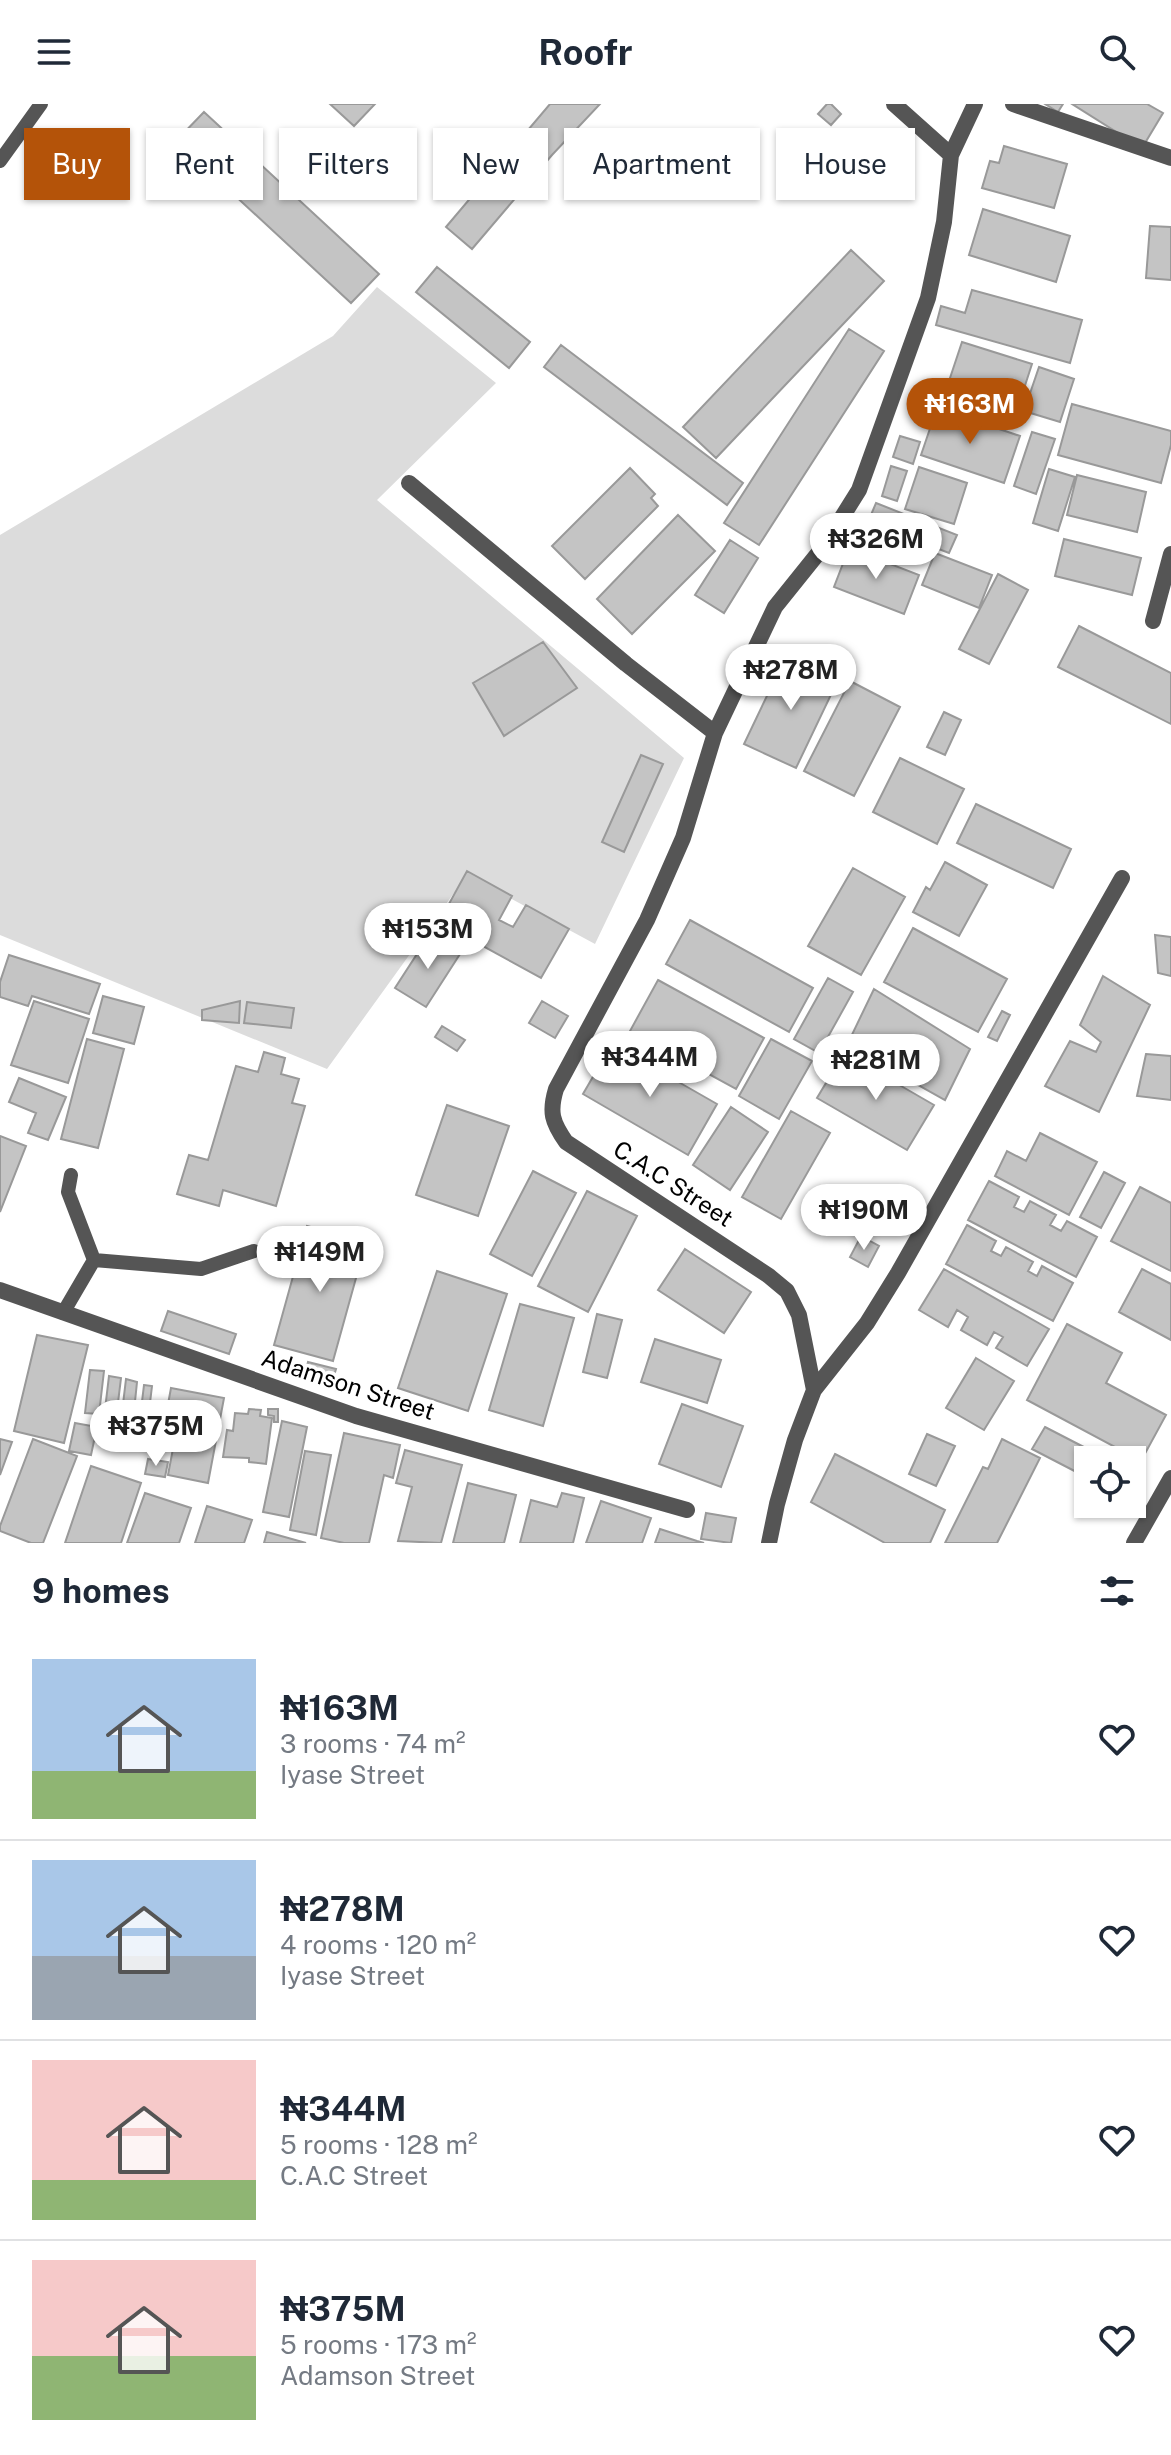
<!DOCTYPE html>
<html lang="en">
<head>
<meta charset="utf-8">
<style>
  :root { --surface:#fff; --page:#f2f2f3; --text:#1f2937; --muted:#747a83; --line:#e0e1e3; --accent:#b45309 }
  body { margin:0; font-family:"Public Sans",sans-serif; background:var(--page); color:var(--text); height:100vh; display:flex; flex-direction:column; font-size:30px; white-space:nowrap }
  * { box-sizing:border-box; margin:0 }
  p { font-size:26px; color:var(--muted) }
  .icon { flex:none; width:44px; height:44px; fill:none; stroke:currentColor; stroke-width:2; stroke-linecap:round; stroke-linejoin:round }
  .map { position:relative; height:1439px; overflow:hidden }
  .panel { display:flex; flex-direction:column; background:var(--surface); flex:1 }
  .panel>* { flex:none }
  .guide { position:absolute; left:24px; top:24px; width:1124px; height:72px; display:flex; gap:16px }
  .fabs { position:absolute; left:1074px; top:1342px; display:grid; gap:16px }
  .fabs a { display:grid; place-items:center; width:72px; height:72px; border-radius:0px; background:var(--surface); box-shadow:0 2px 6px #0004; font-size:40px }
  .price { position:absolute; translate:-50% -68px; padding:0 18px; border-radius:28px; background:#fff; color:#222; font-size:26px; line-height:52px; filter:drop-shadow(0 2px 4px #0008) }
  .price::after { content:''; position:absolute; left:50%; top:48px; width:24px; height:18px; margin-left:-12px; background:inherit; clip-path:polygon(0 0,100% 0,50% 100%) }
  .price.on { background:var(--accent); color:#fff }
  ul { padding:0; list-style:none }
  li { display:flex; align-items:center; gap:24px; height:200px; padding:0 32px }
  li+li { border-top:2px solid var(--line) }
  li span { display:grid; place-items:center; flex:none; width:224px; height:160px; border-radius:0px; color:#555 }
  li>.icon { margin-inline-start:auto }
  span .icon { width:96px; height:96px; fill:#fffc; stroke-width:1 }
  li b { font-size:34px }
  h2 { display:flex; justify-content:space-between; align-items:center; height:96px; padding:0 32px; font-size:34px }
  .chip { padding:0 28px; border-radius:0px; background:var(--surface); box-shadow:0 2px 6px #0004; font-size:28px; line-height:72px }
  .chip.on { background:var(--accent); color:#fff }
  header { display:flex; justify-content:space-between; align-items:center; height:104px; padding:0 32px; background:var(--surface); font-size:36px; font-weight:700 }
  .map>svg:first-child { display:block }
  .green { fill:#dcdcdc }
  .building { fill:#c4c4c4; stroke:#999; stroke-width:2 }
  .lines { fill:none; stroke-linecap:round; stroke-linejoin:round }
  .lane { stroke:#555; stroke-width:14 }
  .street { stroke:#555; stroke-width:16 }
  .labels { text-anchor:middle; stroke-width:7; stroke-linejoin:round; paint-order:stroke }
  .street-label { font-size:24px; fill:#000; stroke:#fff }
</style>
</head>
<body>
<header><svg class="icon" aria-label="menu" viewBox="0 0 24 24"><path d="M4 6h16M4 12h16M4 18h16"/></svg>Roofr<svg class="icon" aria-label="search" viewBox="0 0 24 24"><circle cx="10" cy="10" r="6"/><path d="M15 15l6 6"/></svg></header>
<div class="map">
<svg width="1171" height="1439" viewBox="0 0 1171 1439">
  <rect width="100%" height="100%" fill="#fff"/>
  <path class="green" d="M377,183L496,279L377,396L684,654L595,840L467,771L327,965L0,831V431L333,232Z"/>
  <path class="building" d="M330,0H375L354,22Z
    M550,0H600L552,51L472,145L446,123Z
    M827,0H831L841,10L831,21L818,10Z
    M1045,0H1063L1058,8Z
    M1072,0H1147L1163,9L1142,44Z
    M204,8L379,170L351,199L176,37Z
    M1004,42L1067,60L1054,104L982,84L990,57L999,59Z
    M983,105L1070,132L1056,178L969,151Z
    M1150,122L1171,123V176L1146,174Z
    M851,146L884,177L716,354L683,323Z
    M437,163L530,238L509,264L416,188Z
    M972,186L1082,216L1070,259L936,221L941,202L965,209Z
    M849,225L884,247L759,441L724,419Z
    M962,238L1032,260L1018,303L974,288L970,297L945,289Z
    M561,241L743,379L727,401L544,263Z
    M1039,263L1074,275L1060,318L1024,307Z
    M1072,300L1171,327V341L1161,379L1058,351Z
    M937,304L1020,332L1004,379L921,351Z
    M1032,328L1055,335L1036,390L1014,382Z
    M900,332L920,338L913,360L893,353Z
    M891,362L907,367L897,397L882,392Z
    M919,363L967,379L954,420L905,405Z
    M630,364L655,390L651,394L658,402L585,475L552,442Z
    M1049,365L1075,373L1058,427L1033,419Z
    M1077,371L1146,388L1137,428L1067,411Z
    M876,399L957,431L949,449L868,418Z
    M678,411L715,447L632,530L597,495Z
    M1064,435L1141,454L1132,491L1055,472Z
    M730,436L758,454L724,509L695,491Z
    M849,444L919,471L904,510L834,483Z
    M935,449L992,471L979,504L922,481Z
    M998,470L1028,486L989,560L959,545Z
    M1079,522L1171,569V620L1058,563Z
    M543,538L577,584L504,632L473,579Z
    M786,552L838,576L796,664L744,640Z
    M850,577L900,603L854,692L804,667Z
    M944,608L961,616L945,651L927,643Z
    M641,651L663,660L624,748L602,738Z
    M900,654L964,685L937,740L873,708Z
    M976,700L1071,745L1053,784L957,739Z
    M945,758L987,781L959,832L913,808L926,783L930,786Z
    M853,764L905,793L861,871L808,842Z
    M467,767L512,792L499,816L513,823L526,801L569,825L541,874L439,818Z
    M690,816L813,884L789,928L666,860Z
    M913,824L1007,875L978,928L884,878Z
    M430,830L460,850L426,903L395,884Z
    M1155,831L1171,833V872L1158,869Z
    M9,851L100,880L89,910L32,892L28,902L0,893V878Z
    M1103,872L1150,901L1099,1008L1045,982L1070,937L1096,948L1101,938L1080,921Z
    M828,874L853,888L819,949L794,935Z
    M658,876L764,934L736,985L630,927Z
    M874,885L970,945L945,996L847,941Z
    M103,892L144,903L134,940L93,929Z
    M34,897L89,915L68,979L11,961Z
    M240,897L239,919L202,916V906Z
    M542,897L568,912L555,934L529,919Z
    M247,898L294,904L291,924L244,919Z
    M1002,907L1010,911L997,937L988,933Z
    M442,922L465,936L457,947L435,933Z
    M87,935L124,945L98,1044L61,1035Z
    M771,935L812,957L779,1015L739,992Z
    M612,940L717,1000L688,1051L583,990Z
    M264,948L285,954L281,970L299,975L292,999L305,1002L276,1102L223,1086L219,1102L177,1090L189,1051L208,1056L236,962L258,968Z
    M844,949L934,1001L907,1046L817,994Z
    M1146,950L1171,952V996L1137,992Z
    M19,974L66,993L48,1036L28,1029L36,1009L9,998Z
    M447,1001L509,1022L478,1112L416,1091Z
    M731,1003L768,1028L730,1086L693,1061Z
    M791,1007L830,1029L781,1115L742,1093Z
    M1040,1029L1097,1058L1069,1111L995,1072L1007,1047L1026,1057Z
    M0,1032L26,1042L0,1108Z
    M533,1067L576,1089L532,1172L490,1150Z
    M1104,1068L1125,1079L1101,1124L1080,1113Z
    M989,1077L1019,1093L1014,1103L1024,1108L1030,1097L1056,1111L1050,1121L1061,1127L1067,1117L1097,1133L1076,1173L968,1116Z
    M1140,1083L1171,1099V1167L1111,1137Z
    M587,1087L637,1112L588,1208L538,1182Z
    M967,1121L996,1137L991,1147L1001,1152L1006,1143L1033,1158L1028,1167L1037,1172L1042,1162L1073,1179L1053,1217L946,1160Z
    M307,1122L366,1138L333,1257L274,1241Z
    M861,1132L879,1142L868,1163L850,1153Z
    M685,1145L751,1188L724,1229L658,1186Z
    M944,1165L1049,1225L1027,1262L996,1244L1003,1233L994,1228L987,1241L961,1226L968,1213L957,1206L948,1223L919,1206Z
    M1142,1165L1171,1180V1236L1119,1208Z
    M437,1167L507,1190L468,1307L398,1284Z
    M520,1200L574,1214L543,1322L489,1306Z
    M168,1207L236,1230L229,1250L161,1227Z
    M597,1210L622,1216L607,1274L583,1268Z
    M1067,1220L1122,1249L1106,1279L1166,1311L1141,1357L1027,1296Z
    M37,1231L88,1241L64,1339L14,1327Z
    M655,1235L721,1256L707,1299L641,1278Z
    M976,1254L1014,1277L984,1326L946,1304Z
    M308,1258L336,1265L331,1282L304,1275Z
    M90,1266L104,1267L99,1310L85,1309Z
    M109,1272L121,1274L116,1315L104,1314Z
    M126,1275L137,1278L133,1317H121Z
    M144,1281L152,1282L149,1307L141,1306Z
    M171,1284L224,1294L208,1379L168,1371L179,1313L166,1311Z
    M682,1300L743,1322L721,1383L659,1360Z
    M249,1305L261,1306L260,1312L272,1314L266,1360L249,1358V1354L223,1353L227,1326L233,1327L235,1309L248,1310Z
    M268,1305H278V1318H274V1312L268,1311Z
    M160,1317L173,1319L169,1342L155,1340Z
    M282,1317L307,1323L289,1413L263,1408Z
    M75,1319L97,1323L91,1351L69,1347Z
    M1045,1323L1109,1356H1088V1374L1032,1345Z
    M344,1329L400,1341L393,1374L384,1371L369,1439H344L321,1434Z
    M927,1330L955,1342L936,1382L909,1370Z
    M0,1335L12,1338L0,1371Z
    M33,1335L77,1352L43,1439H31L0,1427V1422Z
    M1002,1335L1040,1354L997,1439H945L983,1363L988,1365Z
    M405,1346L462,1361L441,1439L398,1437L412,1383L396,1379Z
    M305,1347L331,1351L316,1431L290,1426Z
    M835,1350L945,1406L930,1439H885L811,1398Z
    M148,1355L168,1358L165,1373L145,1370Z
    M91,1362L141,1379L121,1439H65Z
    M468,1379L516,1391L504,1439H453Z
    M145,1389L191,1404L179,1439H127Z
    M562,1389L584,1394L573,1439H520L531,1396L557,1403Z
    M601,1397L651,1414L642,1439H586Z
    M207,1402L252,1416L244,1439H195Z
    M706,1409L736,1414L731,1439L701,1435Z
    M660,1425L697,1437L704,1439H655Z
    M267,1428L306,1439H264Z"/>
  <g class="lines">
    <path class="lane" d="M0,57L41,0
      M71,1071L68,1088L94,1156
      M63,1209L94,1156L201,1165L254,1147"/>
    <path class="street" d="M894,0L951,51
      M1013,0L1171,54
      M409,379L626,560L715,629
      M1153,517L1171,450
      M0,1186L356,1312L687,1406
      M814,1286L867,1219L898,1169L1122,774
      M769,1439L777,1400L795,1336L814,1286L799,1211L787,1187L769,1172L566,1038C552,1018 549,1008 556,985L647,816L683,734L715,629L775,503L824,442L859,386L928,194L944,118L951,51L975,0
      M1134,1439L1171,1374"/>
  </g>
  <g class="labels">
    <g class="street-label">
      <text transform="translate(673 1080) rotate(33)" y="8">C.A.C Street</text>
      <text transform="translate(348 1281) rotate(18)" y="8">Adamson Street</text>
    </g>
  </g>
</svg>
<div class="fabs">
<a><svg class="icon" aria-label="locate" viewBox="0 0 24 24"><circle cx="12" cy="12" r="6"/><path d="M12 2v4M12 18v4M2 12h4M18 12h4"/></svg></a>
</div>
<b class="price on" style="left:970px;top:342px">₦163M</b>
<b class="price" style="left:876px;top:477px">₦326M</b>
<b class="price" style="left:791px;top:608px">₦278M</b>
<b class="price" style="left:428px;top:867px">₦153M</b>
<b class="price" style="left:650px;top:995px">₦344M</b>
<b class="price" style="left:876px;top:998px">₦281M</b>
<b class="price" style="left:864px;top:1148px">₦190M</b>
<b class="price" style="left:320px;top:1190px">₦149M</b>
<b class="price" style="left:156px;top:1364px">₦375M</b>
<div class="guide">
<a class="chip on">Buy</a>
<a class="chip">Rent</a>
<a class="chip">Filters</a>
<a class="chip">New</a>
<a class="chip">Apartment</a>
<a class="chip">House</a>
</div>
</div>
<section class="panel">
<h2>9 homes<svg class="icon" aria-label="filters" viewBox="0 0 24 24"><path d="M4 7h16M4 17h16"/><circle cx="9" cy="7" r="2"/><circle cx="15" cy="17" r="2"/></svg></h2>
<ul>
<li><span style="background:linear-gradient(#a9c7e8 70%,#8fb573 0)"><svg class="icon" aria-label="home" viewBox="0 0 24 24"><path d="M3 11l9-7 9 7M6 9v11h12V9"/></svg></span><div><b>₦163M</b><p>3 rooms · 74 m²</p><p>Iyase Street</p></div><svg class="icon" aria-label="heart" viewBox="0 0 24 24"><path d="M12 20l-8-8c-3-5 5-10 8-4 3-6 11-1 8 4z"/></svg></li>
<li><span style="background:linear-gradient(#a9c7e8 60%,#9aa5b1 0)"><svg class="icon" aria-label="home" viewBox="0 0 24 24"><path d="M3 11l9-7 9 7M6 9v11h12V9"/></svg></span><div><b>₦278M</b><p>4 rooms · 120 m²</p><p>Iyase Street</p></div><svg class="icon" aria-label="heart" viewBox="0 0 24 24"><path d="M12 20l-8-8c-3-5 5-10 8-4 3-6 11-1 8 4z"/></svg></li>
<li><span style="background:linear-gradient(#f6c9c9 75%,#8fb573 0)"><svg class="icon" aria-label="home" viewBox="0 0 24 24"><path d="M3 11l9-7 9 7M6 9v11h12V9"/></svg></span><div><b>₦344M</b><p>5 rooms · 128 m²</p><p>C.A.C Street</p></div><svg class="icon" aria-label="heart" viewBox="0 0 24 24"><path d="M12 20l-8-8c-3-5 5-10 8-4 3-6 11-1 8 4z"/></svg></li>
<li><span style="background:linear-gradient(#f6c9c9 60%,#8fb573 0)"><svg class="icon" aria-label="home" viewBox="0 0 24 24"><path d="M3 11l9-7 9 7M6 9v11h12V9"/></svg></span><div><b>₦375M</b><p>5 rooms · 173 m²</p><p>Adamson Street</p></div><svg class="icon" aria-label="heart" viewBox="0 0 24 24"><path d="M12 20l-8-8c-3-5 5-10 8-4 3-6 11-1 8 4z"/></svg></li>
</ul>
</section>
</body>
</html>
